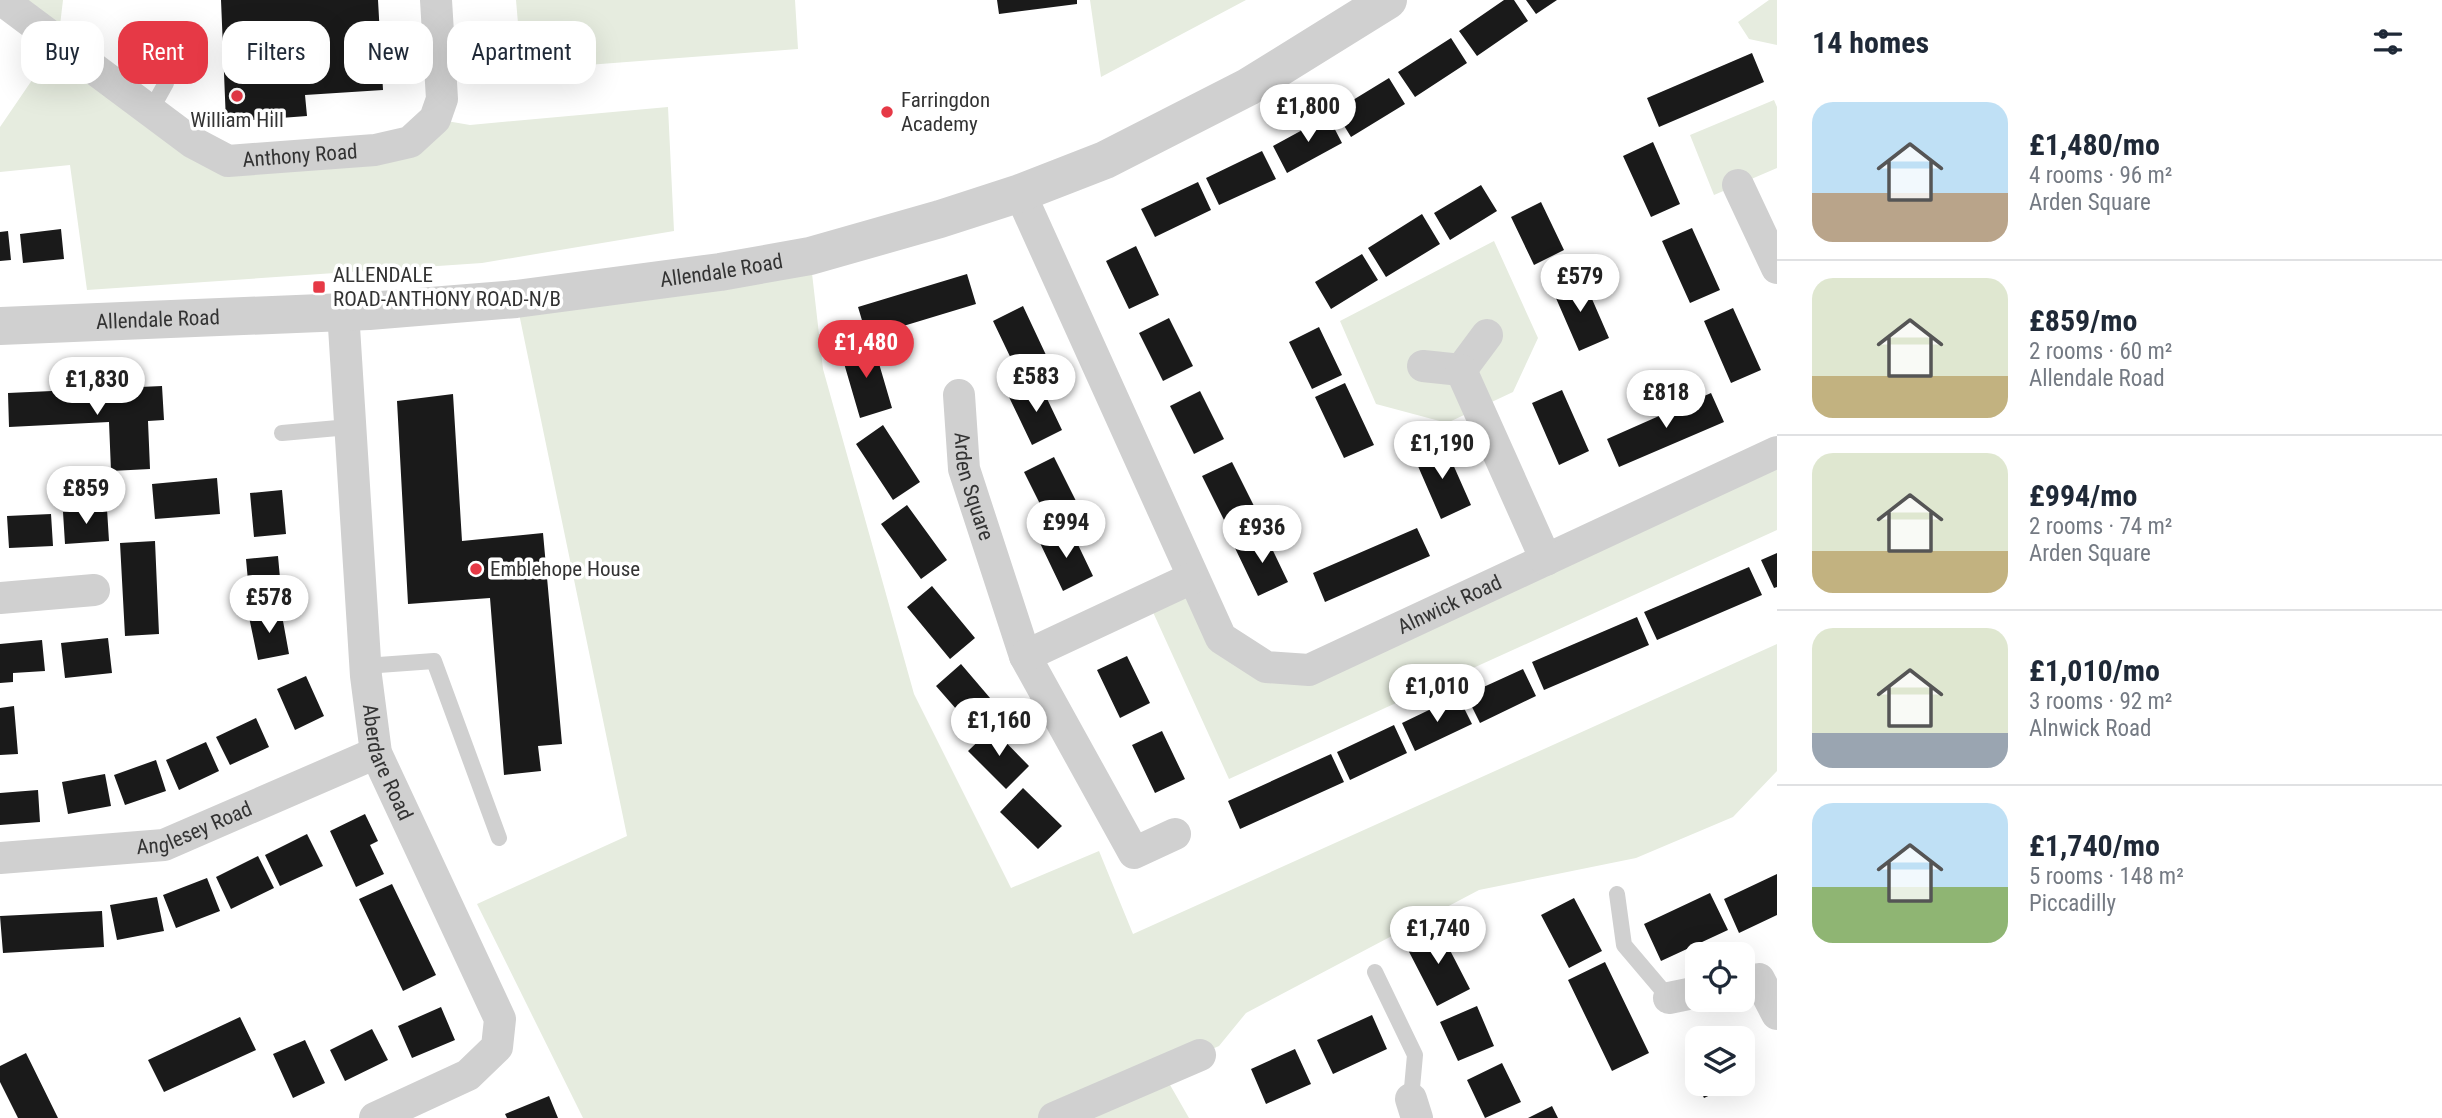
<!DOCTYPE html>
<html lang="en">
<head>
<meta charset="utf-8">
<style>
  :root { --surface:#fff; --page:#f6f6f7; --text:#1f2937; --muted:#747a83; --line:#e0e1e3; --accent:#e63946 }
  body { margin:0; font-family:"Roboto Condensed",sans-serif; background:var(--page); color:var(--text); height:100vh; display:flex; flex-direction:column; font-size:26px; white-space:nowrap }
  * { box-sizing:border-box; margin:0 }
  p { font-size:23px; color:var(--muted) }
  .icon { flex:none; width:38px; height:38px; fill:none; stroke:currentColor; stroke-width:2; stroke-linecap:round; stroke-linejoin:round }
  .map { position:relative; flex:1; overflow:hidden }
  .sheet { display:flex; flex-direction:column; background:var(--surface); width:665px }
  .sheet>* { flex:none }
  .hud { position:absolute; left:21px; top:21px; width:665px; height:63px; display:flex; gap:14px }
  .controls { position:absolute; left:1685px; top:942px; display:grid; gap:14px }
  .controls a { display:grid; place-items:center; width:70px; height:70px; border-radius:14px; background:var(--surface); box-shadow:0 7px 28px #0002; font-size:35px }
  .price { position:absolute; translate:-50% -60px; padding:0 16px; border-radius:24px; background:#fff; color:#222; font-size:23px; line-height:46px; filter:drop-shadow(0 2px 4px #0008) }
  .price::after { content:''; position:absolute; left:50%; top:42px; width:21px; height:16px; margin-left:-10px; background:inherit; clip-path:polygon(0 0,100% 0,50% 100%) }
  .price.on { background:var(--accent); color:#fff }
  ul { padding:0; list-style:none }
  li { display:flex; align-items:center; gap:21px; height:175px; padding:0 35px }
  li+li { border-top:2px solid var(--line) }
  li span { display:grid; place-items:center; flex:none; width:196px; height:140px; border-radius:21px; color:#555 }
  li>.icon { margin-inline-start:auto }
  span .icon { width:84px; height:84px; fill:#fffc; stroke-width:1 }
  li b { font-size:30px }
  h2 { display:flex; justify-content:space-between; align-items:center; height:84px; padding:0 35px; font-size:30px }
  .chip { padding:0 24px; border-radius:21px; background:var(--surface); box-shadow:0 7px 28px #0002; font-size:24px; line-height:63px }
  .chip.on { background:var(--accent); color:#fff }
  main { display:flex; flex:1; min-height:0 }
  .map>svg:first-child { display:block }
  .green { fill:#e6ecdf }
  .building { fill:#1a1a1a }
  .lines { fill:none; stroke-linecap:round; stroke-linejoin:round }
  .service { stroke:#d0d0d0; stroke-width:16 }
  .minor { stroke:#d0d0d0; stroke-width:32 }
  .tertiary { stroke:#d0d0d0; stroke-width:38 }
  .poi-dot { fill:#e63946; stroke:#fff; stroke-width:2.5 }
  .labels { text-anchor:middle; stroke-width:7; stroke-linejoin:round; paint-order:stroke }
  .poi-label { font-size:21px; fill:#333; stroke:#fff; text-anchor:start }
  .street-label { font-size:21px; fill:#333; stroke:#fff }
</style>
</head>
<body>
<main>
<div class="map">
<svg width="1777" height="1118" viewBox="0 0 1777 1118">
  <rect width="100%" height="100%" fill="#fff"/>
  <path class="green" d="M2,0H63L58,42L228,161L375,150L435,119L470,125L668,107L674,231L482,263L87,290L70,165L0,172V127L58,42Z
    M516,0H795L798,49L522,70Z
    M1090,0H1246L1101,77Z
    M1769,0H1777V45L1749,39L1738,22Z
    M1774,100L1777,107V168L1714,195L1690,135Z
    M1494,241L1538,338L1513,392L1447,423L1376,404L1340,321Z
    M810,256L823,369L914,694L1011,888L1099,851L1133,934L1777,644V771L1733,817L1636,858L1479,890L1246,1013L1219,1046L1162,1071L1189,1118H583L477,904L627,836L516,299Z
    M1777,452V530L1229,779L1147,599L1192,578L1221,638L1309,670Z"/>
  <path class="building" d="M221,0H378L383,90L305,95L307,116L226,122Z
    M997,0H1077V4L999,14Z
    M1504,0H1514L1528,21L1477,56L1459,31Z
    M1526,0H1557L1536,14Z
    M1451,38L1467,63L1415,97L1398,72Z
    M1752,53L1764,82L1659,127L1647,98Z
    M1389,78L1405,104L1351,137L1335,111Z
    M1328,116L1342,143L1287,173L1273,146Z
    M1653,142L1680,204L1651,217L1623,156Z
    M1262,151L1276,179L1219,205L1206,178Z
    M1198,182L1211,210L1155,237L1141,209Z
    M1481,185L1497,211L1450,240L1434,213Z
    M1541,202L1564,250L1534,265L1511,217Z
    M1422,214L1440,244L1386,277L1368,248Z
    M1692,228L1720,290L1690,303L1662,241Z
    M61,229L64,259L23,263L20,234Z
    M8,231L11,260L0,261V232Z
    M1136,246L1159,295L1129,309L1106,261Z
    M1362,254L1378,280L1331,309L1315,282Z
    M967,274L976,304L867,337L858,307Z
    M1582,276L1609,338L1579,351L1552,289Z
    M1023,306L1046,355L1016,369L993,321Z
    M1733,308L1761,370L1731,383L1704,321Z
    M1169,318L1193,366L1163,381L1139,333Z
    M1319,327L1342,375L1312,389L1289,342Z
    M873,343L892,408L860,418L841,353Z
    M1039,382L1062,430L1032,445L1009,397Z
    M1345,383L1374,445L1344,458L1315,397Z
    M162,386L164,420L148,421L150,469L111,471L109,422L9,427L8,393Z
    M1562,390L1589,451L1559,465L1532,403Z
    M1200,391L1224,439L1194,454L1170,406Z
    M1711,393L1724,422L1619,467L1607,439Z
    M453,394L462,541L543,533L562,744L538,746L541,771L504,775L490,598L408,604L397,401Z
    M883,425L920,482L893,500L856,444Z
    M1444,444L1471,505L1441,519L1414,457Z
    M1054,457L1078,505L1048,520L1024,472Z
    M1232,462L1256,510L1226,524L1202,476Z
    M217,478L220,514L155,519L152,484Z
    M282,490L286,534L254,537L250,493Z
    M907,505L947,560L921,579L881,524Z
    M107,509L109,541L65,544L63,512Z
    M51,514L53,546L9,548L7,516Z
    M1070,528L1093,576L1063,591L1040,543Z
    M1417,528L1430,556L1325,602L1313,573Z
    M1265,534L1288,582L1258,596L1235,548Z
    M155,541L159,634L125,636L120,543Z
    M1777,553V587L1774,588L1761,560Z
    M278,556L282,600L250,603L246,559Z
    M1749,567L1762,595L1657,640L1644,612Z
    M932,586L975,638L950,659L907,607Z
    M281,610L289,654L258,660L249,617Z
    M1637,617L1649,645L1544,690L1532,662Z
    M108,638L112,673L65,678L61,643Z
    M42,640L45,671L13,673V682L0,683V644Z
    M1127,656L1150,703L1120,718L1097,670Z
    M961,664L996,705L971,726L936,686Z
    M1523,669L1536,696L1480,723L1466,695Z
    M306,676L324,716L295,730L277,689Z
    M1458,696L1472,724L1415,751L1402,723Z
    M14,706L18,754L0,755V708Z
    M256,718L269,747L230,765L216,737Z
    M1394,725L1407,753L1350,780L1337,752Z
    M992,728L1029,766L1006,789L968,751Z
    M1162,731L1185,779L1155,793L1132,745Z
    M206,742L219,771L179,790L166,760Z
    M1331,754L1344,782L1240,829L1228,801Z
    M156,760L166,791L125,805L114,775Z
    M105,774L111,806L68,814L62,782Z
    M1023,788L1062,826L1038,849L1000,812Z
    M38,790L40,822L0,825V793Z
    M365,814L378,841L370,845L384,874L356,887L330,831Z
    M307,834L323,866L280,886L265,855Z
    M258,856L274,888L231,909L216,877Z
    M1777,874V915L1739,933L1724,899Z
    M207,878L220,911L176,928L163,895Z
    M392,884L436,975L403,991L359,899Z
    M1710,893L1728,930L1661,961L1644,924Z
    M157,897L164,931L117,940L110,905Z
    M1574,898L1602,951L1569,968L1541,915Z
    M102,911L104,947L3,953L0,916Z
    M1438,927L1470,989L1437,1006L1405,944Z
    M1605,962L1649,1053L1612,1071L1568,980Z
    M1477,1006L1494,1046L1458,1061L1440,1022Z
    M441,1007L455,1040L412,1058L398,1026Z
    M1372,1015L1387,1049L1333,1074L1317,1040Z
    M240,1017L256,1050L164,1092L148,1060Z
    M372,1029L388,1060L345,1081L330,1050Z
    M305,1040L325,1083L293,1098L273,1054Z
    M1295,1049L1311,1084L1266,1104L1251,1069Z
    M26,1053L58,1118H18L0,1082V1066Z
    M1698,1054V1083H1736L1704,1098L1686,1059Z
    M1502,1063L1521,1102L1485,1118L1467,1080Z
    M549,1096L558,1118H507L505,1114Z
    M1552,1106L1558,1118H1528Z"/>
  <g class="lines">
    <path class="service" d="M151,110L166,83
      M282,433L349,427
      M365,666L434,661L499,838
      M1617,894L1624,945L1669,998
      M1375,972L1415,1055L1411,1099"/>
    <g class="minor">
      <path id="s1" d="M2,0L192,142L228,161L375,150L410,142L435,119L442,99L436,0"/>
      <path d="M1738,185L1777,268"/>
      <path id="s2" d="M1020,193L1221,638L1266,667L1309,670L1777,452"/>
      <path id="s3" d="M343,311L366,676L376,753L500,1019L497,1047L468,1075L375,1118"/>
      <path d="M1423,366L1461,370L1487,335"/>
      <path d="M1461,370L1546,560"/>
      <path id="s4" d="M959,395L964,469L1025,656L1134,853L1175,834"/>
      <path d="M0,598L94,590"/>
      <path d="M1025,656L1192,578"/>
      <path id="s5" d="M0,858L164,845L376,753"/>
      <path d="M1743,983L1759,979L1777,1014"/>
      <path d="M1669,998L1698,992"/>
      <path d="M1411,1099L1417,1118"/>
      <path d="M1054,1118L1200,1055"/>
    </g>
    <path class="tertiary" id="s6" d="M0,326L369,311L516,299L720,272L810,256L940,219L1020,193L1105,160L1248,87L1388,0"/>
  </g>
  <g class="poi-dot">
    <circle cx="237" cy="96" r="7"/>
    <circle cx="887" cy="112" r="7"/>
    <rect x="312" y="280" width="14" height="14" rx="3.5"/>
    <circle cx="476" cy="569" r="7"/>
  </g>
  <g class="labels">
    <g class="poi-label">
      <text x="901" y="107">Farringdon<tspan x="901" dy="24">Academy</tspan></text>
      <text x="237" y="127" text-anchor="middle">William Hill</text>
      <text x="333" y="282">ALLENDALE<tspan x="333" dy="24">ROAD-ANTHONY ROAD-N/B</tspan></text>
      <text x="490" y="576">Emblehope House</text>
    </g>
    <g class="street-label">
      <text dy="7" stroke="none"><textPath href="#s1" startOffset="350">Anthony Road</textPath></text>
      <text dy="7" stroke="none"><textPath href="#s6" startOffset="724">Allendale Road</textPath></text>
      <text dy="7" stroke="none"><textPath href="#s6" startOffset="158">Allendale Road</textPath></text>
      <text dy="7" stroke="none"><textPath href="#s4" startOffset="93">Arden Square</textPath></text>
      <text dy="7" stroke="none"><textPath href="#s2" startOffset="740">Alnwick Road</textPath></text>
      <text dy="7" stroke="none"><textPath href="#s3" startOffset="455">Aberdare Road</textPath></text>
      <text dy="7" stroke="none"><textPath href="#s5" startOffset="198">Anglesey Road</textPath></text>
    </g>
  </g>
</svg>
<div class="controls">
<a><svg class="icon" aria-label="locate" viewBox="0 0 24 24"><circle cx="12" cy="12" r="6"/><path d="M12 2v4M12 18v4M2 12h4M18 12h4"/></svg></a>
<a><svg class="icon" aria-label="layers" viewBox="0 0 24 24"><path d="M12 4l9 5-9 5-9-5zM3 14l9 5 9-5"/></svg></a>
</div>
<b class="price" style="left:1308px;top:144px">£1,800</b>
<b class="price" style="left:1580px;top:314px">£579</b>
<b class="price on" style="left:866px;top:380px">£1,480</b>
<b class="price" style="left:1036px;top:414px">£583</b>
<b class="price" style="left:97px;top:417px">£1,830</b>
<b class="price" style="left:1666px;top:430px">£818</b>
<b class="price" style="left:1442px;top:481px">£1,190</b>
<b class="price" style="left:86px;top:526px">£859</b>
<b class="price" style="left:1066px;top:560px">£994</b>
<b class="price" style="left:1262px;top:565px">£936</b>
<b class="price" style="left:269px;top:635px">£578</b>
<b class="price" style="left:1437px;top:724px">£1,010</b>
<b class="price" style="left:999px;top:758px">£1,160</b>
<b class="price" style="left:1438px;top:966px">£1,740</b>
<div class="hud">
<a class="chip">Buy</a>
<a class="chip on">Rent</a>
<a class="chip">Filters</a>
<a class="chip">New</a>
<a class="chip">Apartment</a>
</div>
</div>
<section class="sheet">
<h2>14 homes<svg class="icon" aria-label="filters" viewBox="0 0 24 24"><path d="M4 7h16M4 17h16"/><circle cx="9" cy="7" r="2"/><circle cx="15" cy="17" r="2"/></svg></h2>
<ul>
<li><span style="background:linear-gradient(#bfe0f5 65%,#b9a48a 0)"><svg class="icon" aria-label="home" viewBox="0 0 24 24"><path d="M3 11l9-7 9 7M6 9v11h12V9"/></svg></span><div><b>£1,480/mo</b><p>4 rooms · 96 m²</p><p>Arden Square</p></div></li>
<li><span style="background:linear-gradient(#dfe7d0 70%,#c2b280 0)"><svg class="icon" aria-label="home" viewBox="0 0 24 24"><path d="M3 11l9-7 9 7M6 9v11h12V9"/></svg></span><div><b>£859/mo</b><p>2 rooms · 60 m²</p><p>Allendale Road</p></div></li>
<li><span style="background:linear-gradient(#dfe7d0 70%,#c2b280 0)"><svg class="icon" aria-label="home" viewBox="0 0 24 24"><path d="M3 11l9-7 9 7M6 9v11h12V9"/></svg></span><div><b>£994/mo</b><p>2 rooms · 74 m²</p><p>Arden Square</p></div></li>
<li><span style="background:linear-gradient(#dfe7d0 75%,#9aa5b1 0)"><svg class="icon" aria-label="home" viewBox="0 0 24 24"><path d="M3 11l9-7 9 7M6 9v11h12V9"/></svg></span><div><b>£1,010/mo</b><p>3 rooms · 92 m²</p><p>Alnwick Road</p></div></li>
<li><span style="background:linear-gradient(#bfe0f5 60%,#8fb573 0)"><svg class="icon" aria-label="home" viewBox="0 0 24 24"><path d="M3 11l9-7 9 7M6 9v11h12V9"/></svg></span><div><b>£1,740/mo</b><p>5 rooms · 148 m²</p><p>Piccadilly</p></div></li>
</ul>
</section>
</main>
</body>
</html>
